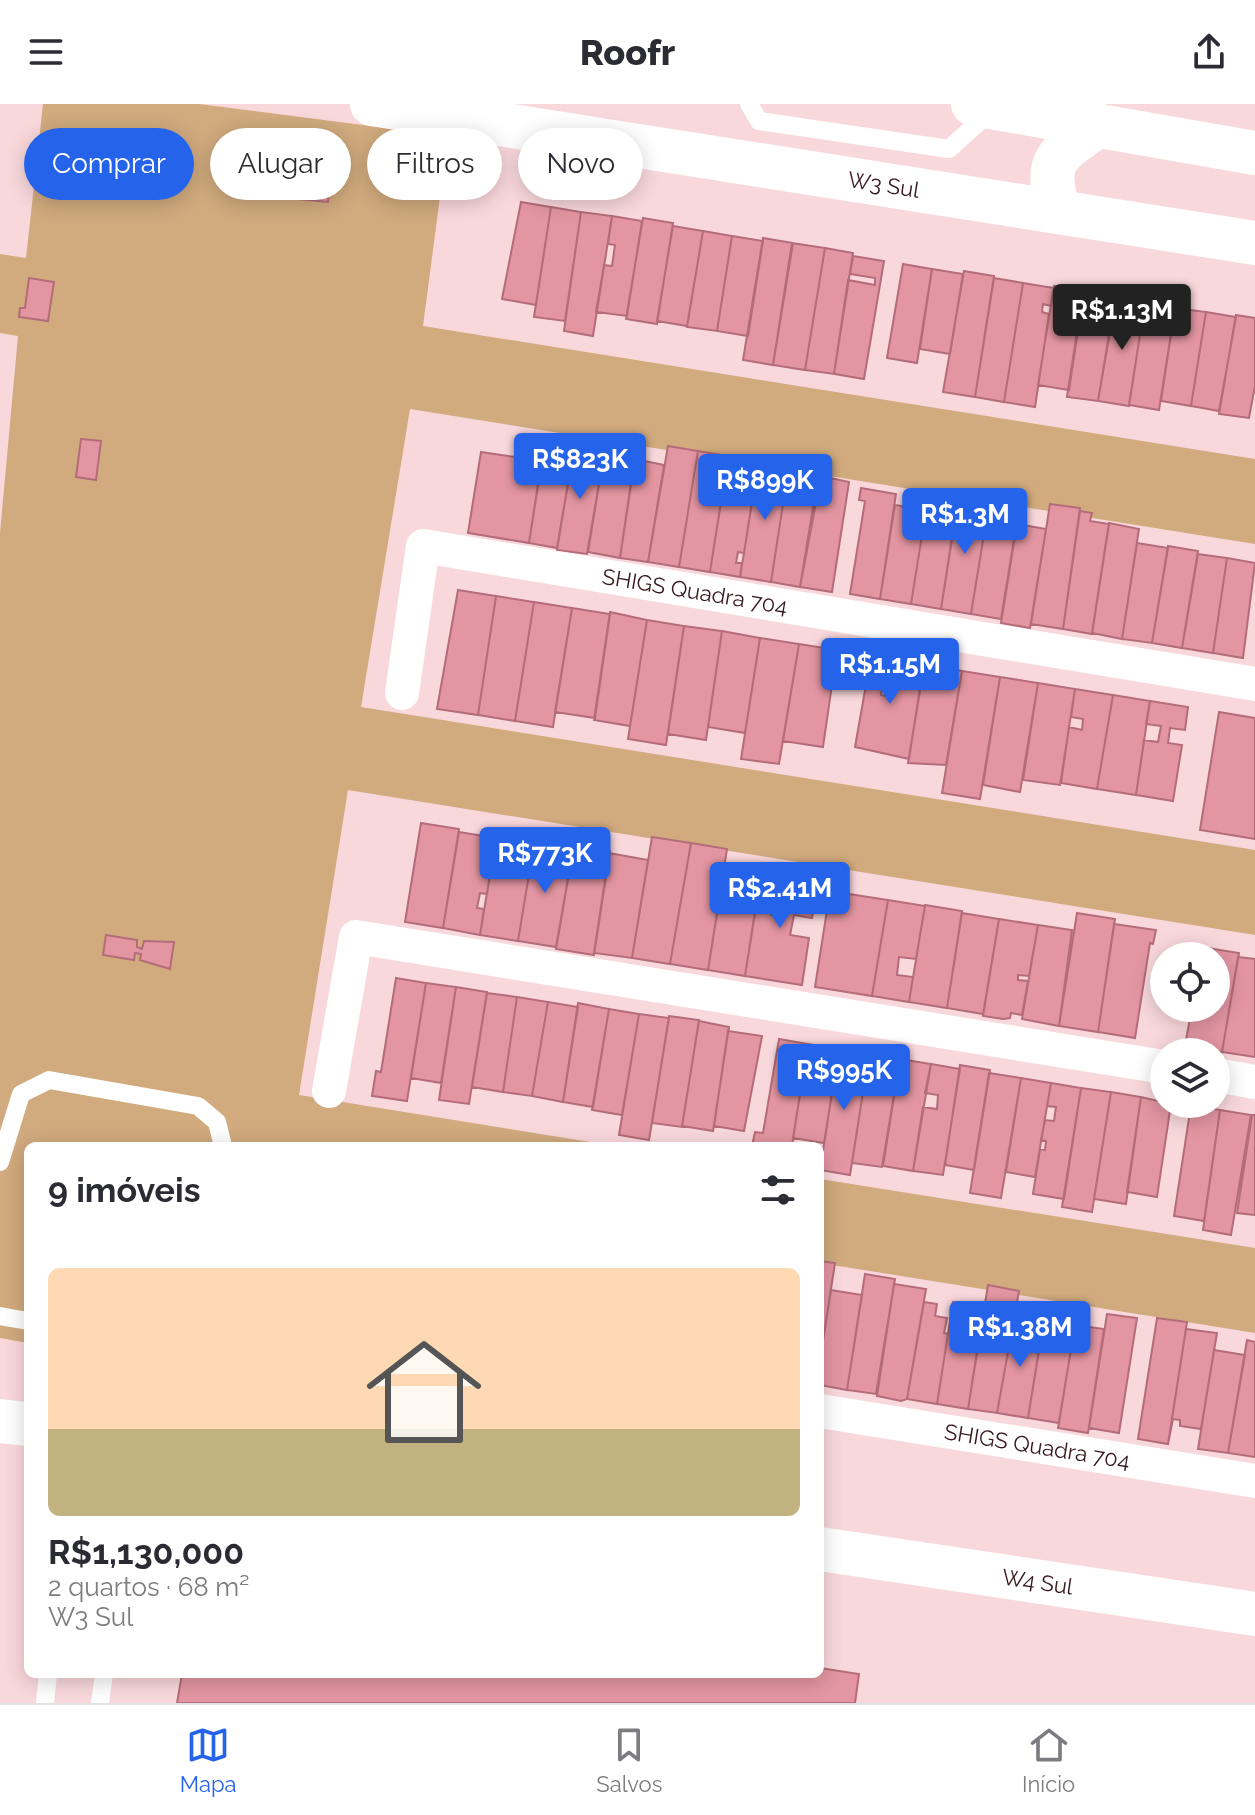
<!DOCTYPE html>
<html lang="pt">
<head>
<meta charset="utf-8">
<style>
  :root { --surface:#fff; --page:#f7f7f7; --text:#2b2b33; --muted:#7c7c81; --line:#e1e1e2; --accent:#2563eb }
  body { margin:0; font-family:Raleway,sans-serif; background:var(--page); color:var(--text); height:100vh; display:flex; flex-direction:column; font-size:30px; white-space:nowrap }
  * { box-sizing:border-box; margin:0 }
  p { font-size:26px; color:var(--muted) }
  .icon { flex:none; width:44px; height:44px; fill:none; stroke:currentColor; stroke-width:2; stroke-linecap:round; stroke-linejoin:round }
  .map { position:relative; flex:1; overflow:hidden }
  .details { position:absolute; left:24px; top:1038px; width:800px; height:536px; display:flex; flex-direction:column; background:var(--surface); border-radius:12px; box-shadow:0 4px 20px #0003 }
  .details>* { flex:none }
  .hud { position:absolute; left:24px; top:24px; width:800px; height:72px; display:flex; gap:16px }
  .buttons { position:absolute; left:1150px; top:838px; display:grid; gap:16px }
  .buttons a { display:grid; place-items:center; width:80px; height:80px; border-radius:50%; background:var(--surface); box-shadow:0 4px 20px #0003; font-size:40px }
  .price { position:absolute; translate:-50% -68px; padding:0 18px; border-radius:8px; background:var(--accent); color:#fff; font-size:26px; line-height:52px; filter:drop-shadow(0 2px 4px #0008) }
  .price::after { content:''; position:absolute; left:50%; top:48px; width:24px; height:18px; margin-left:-12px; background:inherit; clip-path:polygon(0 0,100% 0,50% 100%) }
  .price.selected { background:#222; color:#fff }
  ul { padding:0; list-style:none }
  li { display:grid; align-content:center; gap:16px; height:424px; padding:0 24px }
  li span { display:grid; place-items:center; height:248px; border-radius:12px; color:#555 }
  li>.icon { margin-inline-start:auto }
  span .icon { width:144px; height:144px; fill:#fffc; stroke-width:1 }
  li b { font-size:34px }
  h2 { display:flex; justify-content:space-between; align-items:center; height:96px; padding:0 24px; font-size:34px }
  .tag { padding:0 28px; border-radius:36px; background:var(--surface); box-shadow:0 4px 20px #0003; font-size:28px; line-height:72px }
  .tag.selected { background:var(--accent); color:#fff }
  header { display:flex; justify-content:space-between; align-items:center; height:104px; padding:0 24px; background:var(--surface); font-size:36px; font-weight:800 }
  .dock { display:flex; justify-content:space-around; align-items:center; height:112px; border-top:2px solid var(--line); background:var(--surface); font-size:22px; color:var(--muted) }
  .dock a { display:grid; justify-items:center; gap:4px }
  .dock .selected { color:var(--accent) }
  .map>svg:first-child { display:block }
  .green { fill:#d1aa7e }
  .building { fill:#e396a2; stroke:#b46c78; stroke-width:2; fill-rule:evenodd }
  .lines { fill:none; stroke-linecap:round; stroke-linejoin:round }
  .lane { stroke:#fff; stroke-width:18 }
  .street { stroke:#fff; stroke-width:34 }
  .secondary { stroke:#fff; stroke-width:44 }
  .primary { stroke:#fff; stroke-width:44 }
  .labels { text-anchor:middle; stroke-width:7; stroke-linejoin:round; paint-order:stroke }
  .street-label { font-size:22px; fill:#37191e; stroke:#fbeaec }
</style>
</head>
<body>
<header><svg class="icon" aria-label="menu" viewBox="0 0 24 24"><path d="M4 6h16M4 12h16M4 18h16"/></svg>Roofr<svg class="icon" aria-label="share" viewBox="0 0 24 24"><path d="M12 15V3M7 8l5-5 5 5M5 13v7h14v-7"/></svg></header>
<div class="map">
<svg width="1255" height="1599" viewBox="0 0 1255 1599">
  <rect width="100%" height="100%" fill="#f9d8dc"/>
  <path class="green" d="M43,0H199L448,32L423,222L1255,355V440L410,305L361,603L1255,746V831L348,686L299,991L615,1042H28V1239L0,1234V429L18,232L0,229V150L26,154Z
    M820,1075L1255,1144V1229L820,1159Z"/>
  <path class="building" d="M302,65L330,68L328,98L299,95Z
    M521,98L551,103L536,201L502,195Z
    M551,103L581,108L565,217L534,213Z
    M581,108L612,112L593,232L564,227Z
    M612,112L642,117L627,212L596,208L604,161L612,162L615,141L608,140Z
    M643,114L673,119L657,220L626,215Z
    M673,122L703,127L687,222L657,217Z
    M703,127L732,132L717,227L687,223Z
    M732,132L763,137L748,232L717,227Z
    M763,134L793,139L773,261L743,256Z
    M792,139L825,144L805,266L773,261Z
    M825,144L853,149L834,270L805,266Z
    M853,152L884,157L864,275L834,270L848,176L875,181V174L850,170Z
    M903,160L932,165L917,259L887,254Z
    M932,165L963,170L950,250L920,245Z
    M964,167L994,172L975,293L943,288Z
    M29,174L54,178L48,217L19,213L20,204H25Z
    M994,174L1023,179L1004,298L975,293Z
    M1023,179L1054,184L1051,202L1043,200L1042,208L1049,210L1035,303L1004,298Z
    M1054,182L1084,187L1069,286L1038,281Z
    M1083,189L1116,194L1098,297L1067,293Z
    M1115,194L1145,198L1129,302L1098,297Z
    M1145,199L1175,204L1159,306L1129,301Z
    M1175,204L1206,208L1191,302L1161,297Z
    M1206,208L1236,213L1219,307L1191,302Z
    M1236,211L1255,214V282L1249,314L1219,310Z
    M607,332L637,337L620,454L588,448Z
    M81,335L101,337L96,376L76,373Z
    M544,340L574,344L557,444L529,439Z
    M668,342L698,347L679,463L648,458Z
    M574,344L604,350L587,450L557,446Z
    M698,347L728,352L710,468L679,463Z
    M481,348L542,357L529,439L468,429Z
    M635,355L664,361L648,458L620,454Z
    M759,357L789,361L771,478L740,473Z
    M789,361L808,364L805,383L816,385L800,483L771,478Z
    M821,372L849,378L832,488L800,483Z
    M725,373L755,378L744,449L738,448L736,459H742L740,473L710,468Z
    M861,384L896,390L880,495L850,490L865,397L859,396Z
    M958,394L989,399L971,510L941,505Z
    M1050,400L1080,404L1063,525L1031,520Z
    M895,401L926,406L911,500L880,495Z
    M926,406L956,410L941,505L911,500Z
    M988,406L1018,411L1001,515L971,510Z
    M1080,407L1092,409L1090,417L1109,420L1092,530L1063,525Z
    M1109,419L1139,425L1122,535L1092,529Z
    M1017,420L1046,425L1030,524L1001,519Z
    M1137,439L1168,444L1152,539L1122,535Z
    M1168,442L1198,447L1182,544L1152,539Z
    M1198,450L1227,454L1213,549L1182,544Z
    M1227,454L1255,459L1243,554L1213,549Z
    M458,486L496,492L478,611L437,605Z
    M496,492L534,498L515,617L478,611Z
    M534,498L572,504L553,623L515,617Z
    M572,504L610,510L595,614L555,608Z
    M610,508L647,516L630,622L594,616Z
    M647,516L684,522L666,641L628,635Z
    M684,522L722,527L706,636L668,630Z
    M722,527L760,534L745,629L708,623Z
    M760,534L799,540L779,660L741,655Z
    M799,540L837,546L823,643L783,637Z
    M871,552L924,558L909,655L855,643ZM883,578L891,579L889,593L881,591Z
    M952,565L962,567L946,661L908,659L923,569L950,574Z
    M962,567L1000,573L980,695L942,689Z
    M1000,573L1038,579L1020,688L983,681Z
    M1038,579L1075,585L1060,681L1023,676Z
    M1075,585L1113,591L1097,685L1061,679L1069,623L1082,626L1083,615L1071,613Z
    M1113,591L1150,597L1136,691L1097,685Z
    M1150,597L1188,603L1185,626L1170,624L1168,639L1182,641L1173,697L1136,691L1144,636L1158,638L1161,622L1146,620Z
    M1219,608L1255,614V735L1200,726Z
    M421,719L459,725L443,824L405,818Z
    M459,728L496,734L487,790L480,789L477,804L484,805L480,831L443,824Z
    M652,733L691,739L670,860L632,854Z
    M496,734L534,740L518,837L480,831Z
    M691,739L727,745L708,866L670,860Z
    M534,740L573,746L556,843L518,837Z
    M574,741L610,747L594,851L556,845Z
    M609,749L648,756L632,854L594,849Z
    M724,766L761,772L745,872L708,866Z
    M761,769L811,778L810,785L817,786L812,814L794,811L790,831L809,834L802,881L745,872ZM772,798L781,799L780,812L771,811Z
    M830,787L888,796L872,892L815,883Z
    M888,796L925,802L916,855L899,853L897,871L913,873L909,898L872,892Z
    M925,801L962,807L947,904L909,898Z
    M962,809L999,815L983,910L947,904Z
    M1077,809L1115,815L1098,928L1059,922Z
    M999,815L1038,821L1029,872L1018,871V876L1028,877L1022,911L1011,909L1010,914L1003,915L983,912Z
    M1114,820L1156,826L1153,840L1150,839L1135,934L1098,928Z
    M1038,821L1072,826L1059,922L1022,915Z
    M106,831L137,836V843L142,845L144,837L174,838L170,865L140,856L141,850L135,849L134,856L103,851Z
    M1201,843L1239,849L1222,948L1185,941L1192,904H1216V852H1199Z
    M1238,853L1255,855V953L1222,948Z
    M396,874L426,879L407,997L372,992L376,967L381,968Z
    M426,879L456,883L441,979L411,974Z
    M456,883L487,888L469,1000L439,996Z
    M487,889L517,893L503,988L472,983Z
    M517,893L548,898L532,992L503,988Z
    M548,898L578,903L563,998L532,992Z
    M578,899L609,905L593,1003L563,998Z
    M609,905L639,910L622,1011L592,1006Z
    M639,910L669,914L649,1036L619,1031Z
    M669,912L699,916L682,1023L652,1019Z
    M699,917L729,923L713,1027L682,1022Z
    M728,927L762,932L744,1027L714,1022Z
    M779,935L808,940L792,1042H752L755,1028L763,1029Z
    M808,940L839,945L824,1039L793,1034Z
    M839,945L869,950L850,1071L820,1066Z
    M869,950L900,955L882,1063L852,1059Z
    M900,955L931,960L913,1067L883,1062Z
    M931,960L960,965L943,1071L913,1067L923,1003L937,1005L938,991L925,989Z
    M960,961L990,966L974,1066L945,1061Z
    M989,969L1021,974L1001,1094L970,1089Z
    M1021,974L1051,979L1035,1073L1006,1068Z
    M1051,979L1081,984L1064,1095L1033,1090L1040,1045L1045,1046L1046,1037L1041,1036L1045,1016L1054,1017L1056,1003L1047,1002Z
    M1081,984L1111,988L1092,1108L1062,1103Z
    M1111,988L1141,993L1126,1100L1094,1095Z
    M1141,993L1171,1000L1157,1093L1127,1088Z
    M1191,1001L1220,1006L1204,1117L1174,1112Z
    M1220,1006L1251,1011L1231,1131L1203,1126Z
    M1252,1011H1255V1111L1237,1109Z
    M820,1157L835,1159L820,1256Z
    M865,1170L895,1175L876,1290L847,1286Z
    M894,1180L926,1185L907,1295L901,1297L877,1292Z
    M988,1181L1019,1187L997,1309L968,1305Z
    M831,1186L862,1191L847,1286L820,1281V1256Z
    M924,1198L937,1200L935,1212L947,1214L944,1229L948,1230L937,1300L907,1295Z
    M953,1198L984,1203L968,1305L937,1300Z
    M1107,1210L1137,1214L1119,1329L1089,1324Z
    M1157,1214L1187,1218L1168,1340L1138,1335Z
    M1014,1215L1043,1220L1028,1314L997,1309Z
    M1044,1216L1075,1221L1059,1319L1028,1314Z
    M1075,1221L1104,1225L1088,1329L1058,1324Z
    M1186,1225L1217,1229L1201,1325L1180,1322V1316L1173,1315L1168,1340Z
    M1247,1236L1255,1238V1353L1228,1349Z
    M1214,1246L1245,1251L1228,1349L1198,1345Z
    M820,1564L859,1570L855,1599H177L182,1570H820Z"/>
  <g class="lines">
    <path class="lane" d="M749,0L759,17L949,45L990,8
      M0,1058L21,990L49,976L198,1002L217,1018L223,1042
      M0,1212L28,1217
      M45,1599L48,1570
      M100,1599L104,1570"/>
    <g class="street">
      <path id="s1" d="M402,589L423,442L1255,580"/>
      <path d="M1216,971L1255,978"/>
      <path d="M329,987L356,833L1164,963"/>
      <path id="s2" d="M820,1307L1255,1377"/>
    </g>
    <g class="secondary">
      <path d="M0,1317L28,1320"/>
      <path id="s3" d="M820,1445L1255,1510"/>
    </g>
    <g class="primary">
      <path id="s4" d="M372,0L1255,139"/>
      <path d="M973,0L1255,49"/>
      <path d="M1059,108C1043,54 1056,52 1098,21"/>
    </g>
  </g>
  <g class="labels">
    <g class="street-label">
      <text dy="8" stroke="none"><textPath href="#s4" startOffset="518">W3 Sul</textPath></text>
      <text dy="8" stroke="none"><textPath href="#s1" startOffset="424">SHIGS Quadra 704</textPath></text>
      <text dy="8" stroke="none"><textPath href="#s2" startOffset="220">SHIGS Quadra 704</textPath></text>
      <text dy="8" stroke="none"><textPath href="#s3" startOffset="220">W4 Sul</textPath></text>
    </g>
  </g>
</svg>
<div class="buttons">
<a><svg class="icon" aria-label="locate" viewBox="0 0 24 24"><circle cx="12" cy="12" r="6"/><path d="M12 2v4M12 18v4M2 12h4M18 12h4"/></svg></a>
<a><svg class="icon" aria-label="layers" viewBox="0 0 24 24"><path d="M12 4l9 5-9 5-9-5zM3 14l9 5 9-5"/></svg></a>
</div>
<b class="price selected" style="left:1122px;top:248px">R$1.13M</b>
<b class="price" style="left:580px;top:397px">R$823K</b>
<b class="price" style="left:765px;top:418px">R$899K</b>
<b class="price" style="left:965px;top:452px">R$1.3M</b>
<b class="price" style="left:890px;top:602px">R$1.15M</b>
<b class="price" style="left:545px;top:791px">R$773K</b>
<b class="price" style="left:780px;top:826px">R$2.41M</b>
<b class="price" style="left:844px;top:1008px">R$995K</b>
<b class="price" style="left:1020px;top:1265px">R$1.38M</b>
<div class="hud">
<a class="tag selected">Comprar</a>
<a class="tag">Alugar</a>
<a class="tag">Filtros</a>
<a class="tag">Novo</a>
</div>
<section class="details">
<h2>9 imóveis<svg class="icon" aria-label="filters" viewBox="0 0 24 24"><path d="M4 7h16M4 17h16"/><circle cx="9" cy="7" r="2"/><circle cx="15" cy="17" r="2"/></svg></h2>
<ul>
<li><span style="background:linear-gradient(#ffd9b3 65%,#c2b280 0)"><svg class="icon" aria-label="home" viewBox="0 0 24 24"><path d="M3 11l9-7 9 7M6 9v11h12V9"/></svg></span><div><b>R$1,130,000</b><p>2 quartos · 68 m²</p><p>W3 Sul</p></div></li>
</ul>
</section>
</div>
<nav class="dock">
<a class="selected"><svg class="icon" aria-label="map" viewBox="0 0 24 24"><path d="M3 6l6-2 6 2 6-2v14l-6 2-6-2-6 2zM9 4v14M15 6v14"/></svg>Mapa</a>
<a><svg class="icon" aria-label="saved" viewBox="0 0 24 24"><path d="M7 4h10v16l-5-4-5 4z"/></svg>Salvos</a>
<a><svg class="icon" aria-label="home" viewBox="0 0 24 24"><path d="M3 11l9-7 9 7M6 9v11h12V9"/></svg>Início</a>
</nav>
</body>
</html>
